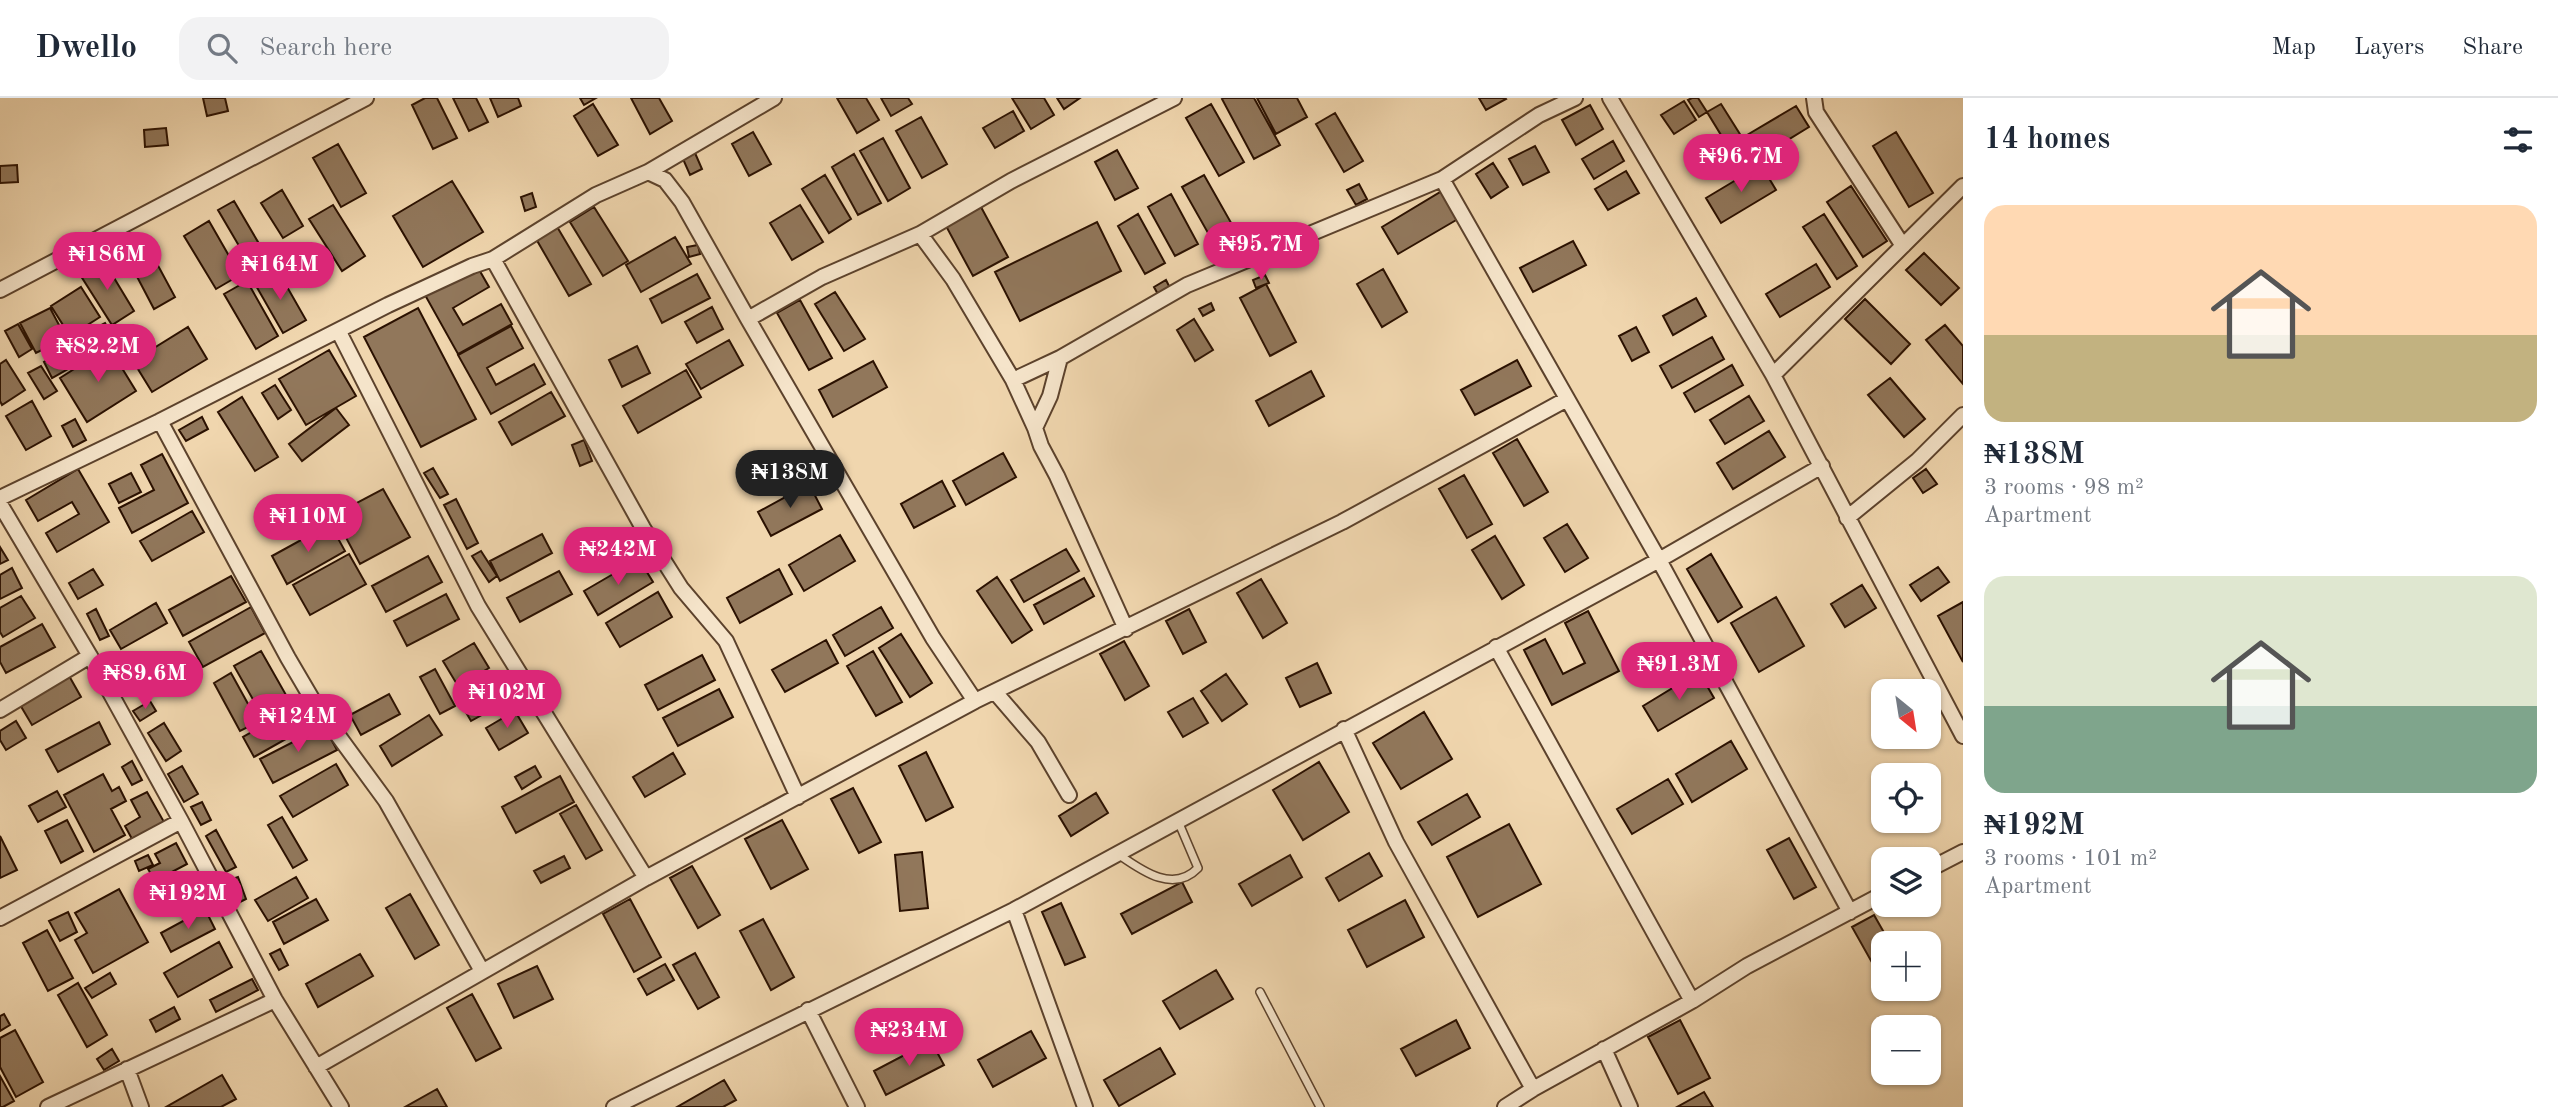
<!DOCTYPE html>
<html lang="en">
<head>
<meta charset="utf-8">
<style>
  :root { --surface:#fff; --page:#f2f2f3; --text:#1f2937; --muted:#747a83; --line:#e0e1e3; --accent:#db2777 }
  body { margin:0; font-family:"Old Standard TT",serif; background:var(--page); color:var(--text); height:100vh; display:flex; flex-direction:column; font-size:26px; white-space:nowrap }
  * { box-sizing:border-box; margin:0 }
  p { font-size:23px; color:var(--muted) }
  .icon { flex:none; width:38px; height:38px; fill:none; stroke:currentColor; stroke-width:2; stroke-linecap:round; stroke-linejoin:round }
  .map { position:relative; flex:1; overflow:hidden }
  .sheet { display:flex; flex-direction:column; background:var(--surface); width:595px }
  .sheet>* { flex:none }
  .needle { width:46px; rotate:150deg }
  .fabs { position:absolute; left:1871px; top:581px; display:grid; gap:14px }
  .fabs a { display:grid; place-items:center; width:70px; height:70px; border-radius:14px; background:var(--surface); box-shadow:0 2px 5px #0004; font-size:35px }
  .price { position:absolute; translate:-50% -60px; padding:0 16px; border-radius:24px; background:var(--accent); color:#fff; font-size:23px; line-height:46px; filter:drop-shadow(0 2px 4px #0008) }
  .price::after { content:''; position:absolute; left:50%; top:42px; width:21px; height:16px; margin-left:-10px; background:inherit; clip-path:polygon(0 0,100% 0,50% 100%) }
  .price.on { background:#222; color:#fff }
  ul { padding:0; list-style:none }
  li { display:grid; align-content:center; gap:14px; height:371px; padding:0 21px }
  li span { display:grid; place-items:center; height:217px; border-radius:21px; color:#555 }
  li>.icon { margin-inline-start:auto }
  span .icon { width:126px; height:126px; fill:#fffc; stroke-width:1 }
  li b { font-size:30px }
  h2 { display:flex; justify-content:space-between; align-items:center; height:84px; padding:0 21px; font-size:30px }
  header { display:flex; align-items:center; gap:42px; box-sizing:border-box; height:98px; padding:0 35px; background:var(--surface); border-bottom:2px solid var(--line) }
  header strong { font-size:33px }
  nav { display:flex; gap:38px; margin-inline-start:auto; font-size:24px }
  .search { width:490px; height:63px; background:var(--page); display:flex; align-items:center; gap:18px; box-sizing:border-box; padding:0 24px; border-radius:21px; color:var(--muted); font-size:26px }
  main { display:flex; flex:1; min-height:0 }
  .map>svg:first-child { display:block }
  .building { fill:#91775b; stroke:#2b1101; stroke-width:2 }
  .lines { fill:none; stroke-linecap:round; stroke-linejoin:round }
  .service-casing { stroke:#5c422c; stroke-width:10 }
  .minor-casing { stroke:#5c422c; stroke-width:18 }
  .service { stroke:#f5e4ca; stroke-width:7 }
  .minor { stroke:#f5e4ca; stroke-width:14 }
</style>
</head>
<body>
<header>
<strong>Dwello</strong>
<div class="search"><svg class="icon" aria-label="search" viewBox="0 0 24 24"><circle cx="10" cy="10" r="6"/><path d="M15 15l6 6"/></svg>Search here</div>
<nav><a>Map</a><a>Layers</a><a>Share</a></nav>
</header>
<main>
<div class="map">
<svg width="1963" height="1009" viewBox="0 0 1963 1009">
  <rect width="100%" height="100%" fill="#f0d6ae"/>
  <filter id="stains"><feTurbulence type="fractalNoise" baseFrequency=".00286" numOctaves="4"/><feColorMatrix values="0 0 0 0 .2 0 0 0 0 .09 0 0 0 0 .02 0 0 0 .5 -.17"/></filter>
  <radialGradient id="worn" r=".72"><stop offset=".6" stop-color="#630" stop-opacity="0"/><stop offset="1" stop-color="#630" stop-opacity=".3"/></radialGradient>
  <path class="building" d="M203,0H225L228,13L207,18Z
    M425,0H437L457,40L433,51L412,7Z
    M453,0H476L488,24L469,33Z
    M490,0H518L521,8L498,19Z
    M580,0H596L584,7Z
    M631,0H659L672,23L650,36Z
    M837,0H866L879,22L857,35Z
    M881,0H908L912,6L891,18Z
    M1012,0H1044L1054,17L1031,31Z
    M1057,0H1080L1064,11Z
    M1224,0H1254L1280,47L1254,61L1222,1Z
    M1257,0H1297L1307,19L1276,36Z
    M1479,0H1505L1506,1L1486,12Z
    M1692,0H1698L1707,14L1699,19L1688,2Z
    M1684,3L1696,22L1674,36L1661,17Z
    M593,6L618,47L598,58L574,18Z
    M1211,6L1244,64L1219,78L1186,20Z
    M1721,6L1743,41L1729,50L1707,14Z
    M1590,7L1603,31L1576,47L1562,22Z
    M1796,8L1809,29L1760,59L1747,37Z
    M1013,13L1024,33L995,50L983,30Z
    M1335,15L1363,63L1344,74L1316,26Z
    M921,19L947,66L922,80L896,33Z
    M166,30L168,47L145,49L144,32Z
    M753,34L771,66L749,78L732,46Z
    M1896,34L1933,95L1909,109L1873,48Z
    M883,40L910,90L888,103L860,53Z
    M1613,43L1624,63L1594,81L1582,61Z
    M338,46L366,95L341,109L313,60Z
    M1535,48L1549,74L1523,87L1509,61Z
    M1117,52L1138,90L1115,102L1095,64Z
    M695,55L702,71L690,77L683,61Z
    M854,56L881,105L858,117L832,69Z
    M1493,65L1508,89L1491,100L1476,76Z
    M17,67L18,84L0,85V68Z
    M1761,67L1776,92L1721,125L1706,100Z
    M1626,73L1639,95L1608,112L1595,91Z
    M825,77L851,121L829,135L802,91Z
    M1204,77L1234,130L1212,142L1182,89Z
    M452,83L483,134L423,169L393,118Z
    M1359,86L1367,101L1356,107L1347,92Z
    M1851,88L1887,143L1863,159L1827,104Z
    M282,92L303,128L283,140L261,105Z
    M1442,93L1458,121L1398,156L1382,129Z
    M532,95L536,109L525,113L521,99Z
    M1171,96L1198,146L1175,158L1148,109Z
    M234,103L258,144L242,153L218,112Z
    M333,107L365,158L342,173L309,121Z
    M800,107L823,144L792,162L770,125Z
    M594,109L628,163L603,178L570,124Z
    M981,109L1008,159L973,178L946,128Z
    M1138,116L1165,165L1145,176L1118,128Z
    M1824,116L1857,168L1837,181L1803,129Z
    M209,123L240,177L216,191L184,138Z
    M1097,124L1121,173L1020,223L995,174Z
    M556,127L591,186L569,198L535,139Z
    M675,139L691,166L641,194L626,167Z
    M1573,143L1586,167L1533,194L1520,170Z
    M698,147L700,156L689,159L687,149Z
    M1924,155L1959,190L1941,207L1906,172Z
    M102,160L134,213L112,227L79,175Z
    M155,162L175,199L154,211L134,173Z
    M1816,166L1830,189L1780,219L1766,196Z
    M477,168L489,189L453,210L463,227L501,206L512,226L458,256L425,197Z
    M1383,171L1407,214L1382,229L1357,186Z
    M278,173L306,222L283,235L255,186Z
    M697,176L710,200L662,225L650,201Z
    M1265,177L1269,185L1256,190L1253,182Z
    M1166,182L1172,194L1160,200L1154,189Z
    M247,183L278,238L256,251L224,196Z
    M1266,186L1296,244L1270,258L1240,200Z
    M81,189L100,219L70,238L51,208Z
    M835,194L865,241L844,253L815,206Z
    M1696,200L1706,218L1673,237L1663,218Z
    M1865,201L1910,246L1891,266L1845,221Z
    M800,202L832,260L809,272L777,215Z
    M1211,205L1214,212L1203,218L1199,211Z
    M712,209L723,231L697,245L685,224Z
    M50,210L66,240L36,255L20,225Z
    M418,210L476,321L421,349L364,239Z
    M1194,221L1213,252L1195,263L1177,232Z
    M105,225L114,242L84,258L74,241Z
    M18,226L32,251L19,259L5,233Z
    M1945,227L1963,248V286L1926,242Z
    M511,228L523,250L487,270L496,287L534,266L545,286L491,316L458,257Z
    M188,229L207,261L152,294L133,263Z
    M1636,229L1649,254L1632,263L1619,238Z
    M1712,239L1724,261L1672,290L1660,268Z
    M729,242L743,267L701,291L686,266Z
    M73,247L82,263L52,280L44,264Z
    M637,248L650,275L622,289L609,262Z
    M109,249L136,293L87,324L60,280Z
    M329,252L356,298L306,327L279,281Z
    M6,262L25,292L2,307L0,303V266Z
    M1517,262L1531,288L1475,317L1461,292Z
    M873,263L887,289L833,319L819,292Z
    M1732,267L1743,287L1695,314L1684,295Z
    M41,268L57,293L44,301L28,275Z
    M686,272L701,299L638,335L623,308Z
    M1311,273L1324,298L1269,328L1256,303Z
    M1890,280L1925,321L1904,339L1868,297Z
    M275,287L291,312L278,321L262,295Z
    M551,294L565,318L512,347L499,324Z
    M1749,298L1764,323L1725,346L1710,322Z
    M242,299L278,359L255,373L218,314Z
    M32,303L51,338L26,352L6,318Z
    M336,310L349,327L302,363L289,346Z
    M202,319L208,331L186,343L179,332Z
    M75,321L86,342L73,349L62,328Z
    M1769,333L1785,359L1733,391L1717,365Z
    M1517,341L1548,394L1524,408L1493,355Z
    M584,342L592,363L580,368L572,347Z
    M1003,355L1016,379L966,407L953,383Z
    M162,356L188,405L132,435L119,410L154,392L141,367Z
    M433,370L448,396L440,400L424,375Z
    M78,371L109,424L57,454L46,435L79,416L72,404L38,423L26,402Z
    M1926,371L1937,386L1923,395L1913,380Z
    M131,375L141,394L119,405L109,386Z
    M1464,377L1492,426L1467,440L1439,391Z
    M942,383L955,408L914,430L901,406Z
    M809,386L822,411L771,438L758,414Z
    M383,391L410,439L360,466L334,417Z
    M456,401L478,445L467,451L444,407Z
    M192,413L204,434L152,463L140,443Z
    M330,426L345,453L287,486L272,458Z
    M1567,426L1588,460L1565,474L1544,440Z
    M542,436L552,455L500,483L490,463Z
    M840,437L855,463L804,493L789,467Z
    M1495,438L1524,487L1502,501L1472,452Z
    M0,449L8,462L0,466Z
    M1066,451L1079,473L1024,504L1011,482Z
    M481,453L497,478L489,484L472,458Z
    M349,456L366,486L310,517L293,487Z
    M1711,456L1742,509L1718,524L1687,471Z
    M428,458L442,484L386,514L372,488Z
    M639,461L653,484L598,517L584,493Z
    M1938,469L1949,484L1921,503L1910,487Z
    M12,470L22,490L0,501V477Z
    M93,471L103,487L78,501L69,485Z
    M779,471L792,496L740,525L727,500Z
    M559,473L572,496L520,524L507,500Z
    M231,478L246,504L183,538L169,512Z
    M997,479L1032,532L1012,545L977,493Z
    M1084,480L1094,498L1044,526L1034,507Z
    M1261,481L1287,525L1263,540L1237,495Z
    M1862,487L1876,510L1845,529L1831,506Z
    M658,494L672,519L620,549L606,525Z
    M446,496L459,521L407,548L394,523Z
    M21,498L35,520L3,539L0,534V510Z
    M1776,499L1804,548L1759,574L1731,525Z
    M1963,504V564L1938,518Z
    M156,505L167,525L121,551L110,532Z
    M251,509L265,535L203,569L189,544Z
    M881,509L893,530L845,558L833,537Z
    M96,511L109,538L100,542L87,516Z
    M1189,511L1206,544L1183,556L1166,523Z
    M1588,513L1619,573L1552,607L1524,552L1545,541L1563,576L1585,565L1565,525Z
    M42,526L55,549L6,575L0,564V549Z
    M901,536L932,585L910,599L879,550Z
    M826,542L838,565L785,594L772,572Z
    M1124,543L1149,588L1125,602L1100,556Z
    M474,545L489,570L458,588L443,563Z
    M261,553L290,604L263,619L234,568Z
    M873,553L902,604L876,618L847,568Z
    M702,557L715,582L658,612L645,587Z
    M1317,565L1331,595L1300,609L1286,580Z
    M435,571L455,608L440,616L420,579Z
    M1699,574L1714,600L1658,633L1643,608Z
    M231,575L258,624L240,633L214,585Z
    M68,576L81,599L32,627L19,605Z
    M1226,576L1247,606L1222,623L1201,593Z
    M502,580L514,599L471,623L460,604Z
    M719,591L733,619L678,648L663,620Z
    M389,596L400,616L361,637L350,617Z
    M1193,600L1208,625L1183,639L1168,614Z
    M150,603L156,613L140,623L133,613Z
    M303,605L314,625L254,659L243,639Z
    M515,613L528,635L499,652L486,630Z
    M1424,614L1452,661L1401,691L1373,645Z
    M429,617L442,637L392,668L380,648Z
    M16,623L26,640L6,652L0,642V633Z
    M99,624L110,646L58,674L46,652Z
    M164,625L181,653L166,663L148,635Z
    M324,628L337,652L273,685L260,661Z
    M1731,643L1747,671L1692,704L1676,676Z
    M926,654L953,709L926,723L899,668Z
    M673,655L685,676L645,699L633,679Z
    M132,663L142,682L132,687L122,669Z
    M1319,664L1349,714L1303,742L1273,692Z
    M336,666L348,687L293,719L280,698Z
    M182,668L198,696L184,704L168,676Z
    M535,668L541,679L522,691L515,679Z
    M103,676L112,693L119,689L126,703L111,711L125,737L94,754L64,697Z
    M560,678L574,704L516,735L502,709Z
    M1668,681L1683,706L1632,736L1617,711Z
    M853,690L881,744L859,755L831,701Z
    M57,693L66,709L38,724L29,708Z
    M147,694L164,724L132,741L125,728L140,719L131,702Z
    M1096,695L1108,715L1071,738L1059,718Z
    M1467,696L1480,719L1432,747L1418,724Z
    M202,704L211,722L201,727L191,709Z
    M576,707L602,752L586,761L560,716Z
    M282,719L307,762L293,770L268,727Z
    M67,722L83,753L61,765L45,733Z
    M782,722L808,771L771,791L745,741Z
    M1509,726L1541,786L1478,819L1447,759Z
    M216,732L236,769L226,774L206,738Z
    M0,738L17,772L0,780Z
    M1789,740L1816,789L1794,801L1767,752Z
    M176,745L187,766L155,783L148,771L160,765L155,756Z
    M922,754L928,810L900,813L895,757Z
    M1369,755L1382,778L1339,803L1326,780Z
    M148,757L153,767L139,773L135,763Z
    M1290,757L1302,779L1252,808L1239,786Z
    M564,758L570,770L541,785L534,773Z
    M692,768L720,817L698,830L670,780Z
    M238,779L246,801L238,805L229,782Z
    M296,779L308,800L268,823L255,802Z
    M1182,784L1192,804L1132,836L1121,816Z
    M119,791L148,844L93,875L75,842L87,835L75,815Z
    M410,796L439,847L415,861L386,810Z
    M316,801L328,822L284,846L273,824Z
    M630,801L661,859L634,874L603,816Z
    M1405,802L1424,839L1367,869L1348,832Z
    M1061,805L1085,859L1065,867L1042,814Z
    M205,811L215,831L171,854L161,835Z
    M68,814L77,834L60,843L49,823Z
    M1874,817L1890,845H1883V884L1852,829Z
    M763,821L794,879L771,892L740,833Z
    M47,832L73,880L48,893L23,845Z
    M219,844L232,869L178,899L164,875Z
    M280,851L288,867L279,872L270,856Z
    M695,855L719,899L698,911L673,867Z
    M360,856L373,878L318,909L306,886Z
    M665,866L674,882L647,897L638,881Z
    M537,868L553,901L514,920L498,886Z
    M1216,872L1233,901L1180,931L1163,903Z
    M110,875L116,886L92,900L85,890Z
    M252,881L258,892L216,914L210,902Z
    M78,885L107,937L87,949L58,897Z
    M472,896L501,950L476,963L447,910Z
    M174,909L180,921L156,934L150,922Z
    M4,916L10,927L0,933V918Z
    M1456,922L1470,950L1416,978L1401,951Z
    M1680,922L1710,980L1678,996L1648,939Z
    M15,932L43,984L16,999L0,969V940Z
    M1031,933L1046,960L993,989L978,962Z
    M931,943L944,967L886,997L874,973Z
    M1160,950L1175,976L1119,1008L1104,982Z
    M112,951L119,963L104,972L97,961Z
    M222,977L236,1001L221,1009H166Z
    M0,978L14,1003L3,1009H0Z
    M724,982L736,1002L723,1009H677Z
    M437,991L447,1009H405Z
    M1704,994L1713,1009H1677Z"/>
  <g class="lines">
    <defs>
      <path id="service" d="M1118,756C1141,772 1173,796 1198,770L1178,723
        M1260,894L1320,1009"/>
      <path id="minor" d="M1610,0L1773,277L1963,638
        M1814,0L1816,14L1903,148
        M648,74L665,82L682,104L748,221L933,540L975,603
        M1442,81L1659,462L1850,814
        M920,136L953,181L1013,282L1035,330
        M493,161L643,430L681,490L726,543L798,699
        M0,192L366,0
        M748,221L822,179L920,136L1011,83L1174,0
        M339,234L478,508L646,780
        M1773,277L1963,88
        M1013,282L1060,260
        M160,323L288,560L315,606L386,703L482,873
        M0,400L160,323L388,207L472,168L493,161L596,97L648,74L774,0
        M0,406L90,558L181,723L275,902L341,1009
        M1847,420L1917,363L1963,317
        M1126,531L1057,378L1041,348L1035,330L1050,298L1060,260L1187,187L1442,81L1539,17L1575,0
        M1496,549L1692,903
        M995,594L1038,644L1069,697
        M0,612L90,558
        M1344,631L1396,744L1533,991
        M1928,772L1963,754
        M1014,812L1085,1009
        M0,820L181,723
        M808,912L857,1009
        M1604,951L1630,1009
        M316,969L646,780L975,603L1342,424L1567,301
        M127,971L141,1009
        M48,1009L275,902
        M614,1009L1014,812L1659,462L1822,368
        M1505,1009L1533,991L1692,903L1747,868L1883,796"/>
    </defs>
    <use href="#service" class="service-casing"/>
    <use href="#minor" class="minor-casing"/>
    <use href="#service" class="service"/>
    <use href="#minor" class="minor"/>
  </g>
  <rect width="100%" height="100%" filter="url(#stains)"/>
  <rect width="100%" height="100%" fill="url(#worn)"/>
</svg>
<div class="fabs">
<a><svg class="needle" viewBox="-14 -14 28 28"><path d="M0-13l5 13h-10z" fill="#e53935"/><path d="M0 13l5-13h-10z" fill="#747a83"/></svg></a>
<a><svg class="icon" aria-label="locate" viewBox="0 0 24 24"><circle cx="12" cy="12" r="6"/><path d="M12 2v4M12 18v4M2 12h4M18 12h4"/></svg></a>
<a><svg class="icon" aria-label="layers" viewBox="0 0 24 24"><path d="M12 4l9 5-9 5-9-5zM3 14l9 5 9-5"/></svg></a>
<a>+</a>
<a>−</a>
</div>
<b class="price" style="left:1741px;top:96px">₦96.7M</b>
<b class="price" style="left:1261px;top:184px">₦95.7M</b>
<b class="price" style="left:107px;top:194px">₦186M</b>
<b class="price" style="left:280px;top:204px">₦164M</b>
<b class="price" style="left:98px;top:286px">₦82.2M</b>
<b class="price on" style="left:790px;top:412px">₦138M</b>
<b class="price" style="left:308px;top:456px">₦110M</b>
<b class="price" style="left:618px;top:489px">₦242M</b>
<b class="price" style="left:1679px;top:604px">₦91.3M</b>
<b class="price" style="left:145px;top:613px">₦89.6M</b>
<b class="price" style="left:507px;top:632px">₦102M</b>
<b class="price" style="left:298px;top:656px">₦124M</b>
<b class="price" style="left:188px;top:833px">₦192M</b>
<b class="price" style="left:909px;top:970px">₦234M</b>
</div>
<section class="sheet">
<h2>14 homes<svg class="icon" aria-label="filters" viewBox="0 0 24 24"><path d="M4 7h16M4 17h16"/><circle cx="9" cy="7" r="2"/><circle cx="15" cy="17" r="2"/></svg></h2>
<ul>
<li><span style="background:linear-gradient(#ffd9b3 60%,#c2b280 0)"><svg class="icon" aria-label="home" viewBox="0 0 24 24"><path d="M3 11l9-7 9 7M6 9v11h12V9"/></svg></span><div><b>₦138M</b><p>3 rooms · 98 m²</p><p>Apartment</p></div></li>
<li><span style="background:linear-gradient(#dfe7d0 60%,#7fa58c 0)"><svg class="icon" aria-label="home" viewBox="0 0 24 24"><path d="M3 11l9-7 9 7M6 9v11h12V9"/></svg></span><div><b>₦192M</b><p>3 rooms · 101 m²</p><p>Apartment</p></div></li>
</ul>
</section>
</main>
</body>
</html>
